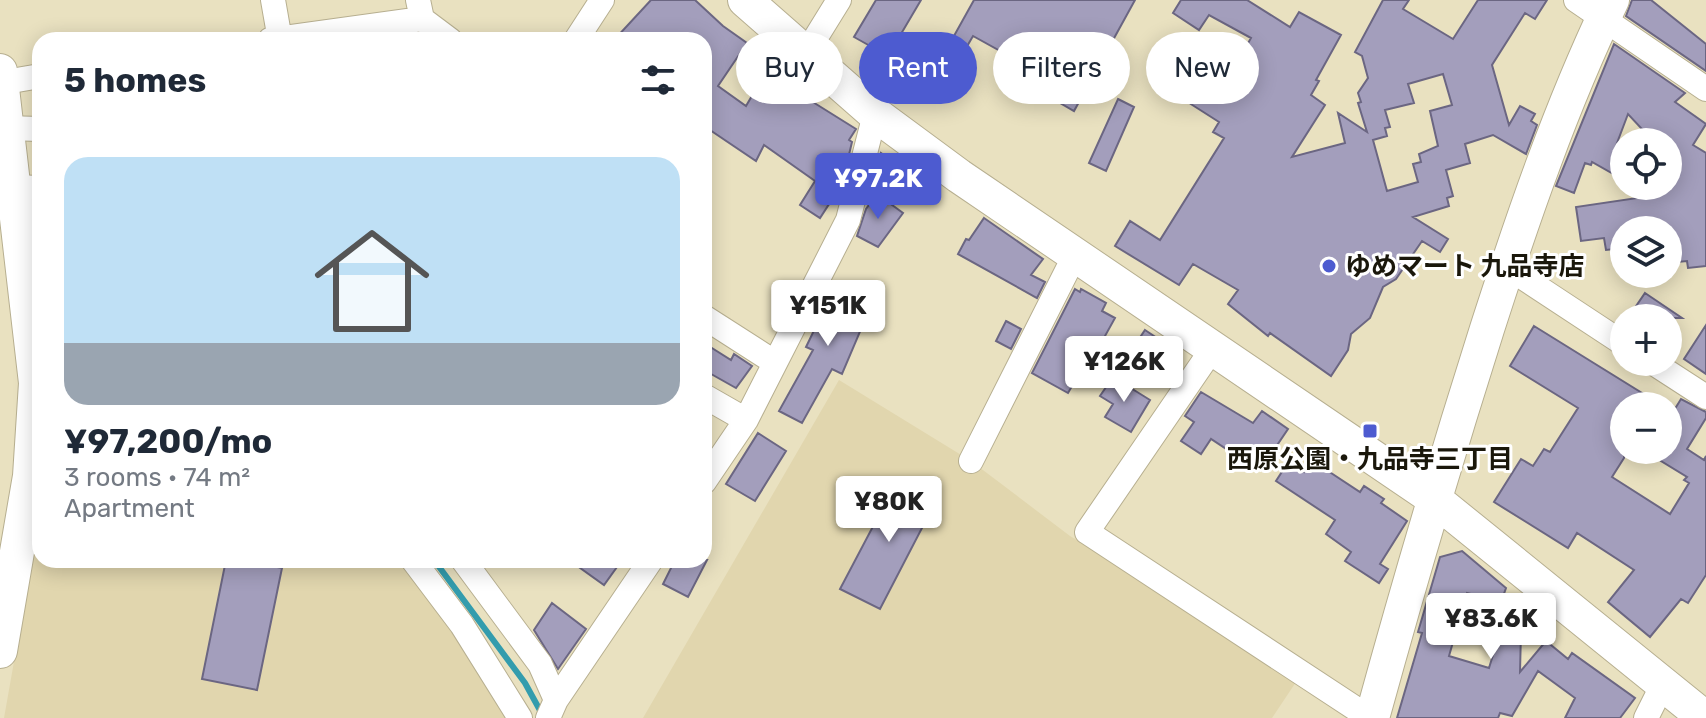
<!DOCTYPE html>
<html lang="en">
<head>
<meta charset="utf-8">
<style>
  :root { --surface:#fff; --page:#f6f6f7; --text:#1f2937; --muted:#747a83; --accent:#4d5bd0 }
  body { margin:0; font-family:Rubik,"Noto Sans JP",sans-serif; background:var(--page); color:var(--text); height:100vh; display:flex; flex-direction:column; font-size:30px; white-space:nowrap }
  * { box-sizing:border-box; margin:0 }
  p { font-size:26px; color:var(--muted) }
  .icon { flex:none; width:44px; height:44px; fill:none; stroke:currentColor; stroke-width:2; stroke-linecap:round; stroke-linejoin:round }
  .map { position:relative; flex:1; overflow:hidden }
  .panel { position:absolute; left:32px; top:32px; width:680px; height:536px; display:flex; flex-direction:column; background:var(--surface); border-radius:24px; box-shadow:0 4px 20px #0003 }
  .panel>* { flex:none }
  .top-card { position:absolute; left:736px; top:32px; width:760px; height:72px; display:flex; gap:16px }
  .buttons { position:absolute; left:1610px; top:128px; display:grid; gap:16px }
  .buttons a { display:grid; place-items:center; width:72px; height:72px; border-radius:50%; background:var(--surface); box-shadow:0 4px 20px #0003; font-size:40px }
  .price { position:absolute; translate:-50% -68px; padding:0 18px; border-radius:8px; background:#fff; color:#222; font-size:26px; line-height:52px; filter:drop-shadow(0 2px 4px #0008) }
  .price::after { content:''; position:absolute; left:50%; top:48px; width:24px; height:18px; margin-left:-12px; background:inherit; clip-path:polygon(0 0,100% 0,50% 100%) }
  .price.active { background:var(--accent); color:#fff }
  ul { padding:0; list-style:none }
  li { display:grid; align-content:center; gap:16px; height:424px; padding:0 32px }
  li span { display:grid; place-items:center; height:248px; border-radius:24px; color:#555 }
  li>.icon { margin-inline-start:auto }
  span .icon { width:144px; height:144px; fill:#fffc; stroke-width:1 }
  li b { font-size:34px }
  h2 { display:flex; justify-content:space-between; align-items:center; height:96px; padding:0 32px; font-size:34px }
  .pill { padding:0 28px; border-radius:36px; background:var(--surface); box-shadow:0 4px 20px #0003; font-size:28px; line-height:72px }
  .pill.active { background:var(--accent); color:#fff }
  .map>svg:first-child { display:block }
  .built { fill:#e1d6ae }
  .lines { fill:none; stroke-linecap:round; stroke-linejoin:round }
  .stream { stroke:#339cad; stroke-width:6 }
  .building { fill:#a39ebc; stroke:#6b6682; stroke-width:2; fill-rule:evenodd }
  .street-casing { stroke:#b7af90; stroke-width:26 }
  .secondary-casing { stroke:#b7af90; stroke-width:36 }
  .street { stroke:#fff; stroke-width:24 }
  .secondary { stroke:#fff; stroke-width:34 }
  .poi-dot { fill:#4d5bd0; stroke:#fff; stroke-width:3 }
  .labels { text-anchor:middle; stroke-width:6; stroke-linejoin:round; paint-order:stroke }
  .poi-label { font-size:26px; font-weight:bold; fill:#1a170b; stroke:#fff; text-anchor:start }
</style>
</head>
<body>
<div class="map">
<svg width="1706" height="718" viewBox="0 0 1706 718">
  <rect width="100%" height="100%" fill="#e9e1c0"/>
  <path class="built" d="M839,380L971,461L1070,536L1302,673L1272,718H643Z
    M40,515V560H413L520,718H4Z"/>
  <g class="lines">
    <path class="stream" d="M434,560L525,683L542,714"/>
  </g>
  <path class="building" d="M651,0H695L723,26L747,43L718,86L746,106L767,70L777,75L780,70L797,80L792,89L856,129L849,140L852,142L842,184L820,218L800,205L815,181L764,145L756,161L704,126V40H614Z
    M876,0H921L888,56L854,37Z
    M974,0H1135L1074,111L1048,96L1056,82L973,36L966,48L945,52Z
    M1181,0H1247L1290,27L1299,12L1341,35L1316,80L1319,81L1311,95L1325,105L1292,157L1345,143L1338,113L1367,132L1358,103L1361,102L1358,93L1368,78L1362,56L1355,52L1383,0H1409L1403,9L1453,39L1478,0H1547L1535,19L1525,13L1492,65L1509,125L1520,106L1535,114L1531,121L1537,125L1526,154L1493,135L1465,144L1470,163L1446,170L1453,196L1447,198L1449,206L1413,217L1448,239L1440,252L1422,241L1396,279L1383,287L1370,318L1351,334L1348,350L1331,376L1270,333L1268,336L1228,304L1238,290L1193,264L1179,285L1115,246L1130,221L1160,240L1224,138L1213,132L1219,122L1183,99L1188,91L1186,90L1207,61L1230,75L1251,38L1209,15L1199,30L1173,13ZM1443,74L1452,105L1430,111L1438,146L1419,154L1421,162L1413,164L1418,182L1387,191L1373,140L1387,136L1385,128L1390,127L1385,110L1414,103L1408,84Z
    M1632,0H1651L1706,44V71L1626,16Z
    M1614,44L1685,93L1675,102L1706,124L1693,145L1706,153V266L1688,268L1687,261L1668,263V230H1624V248L1606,250L1604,238L1581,241L1576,207L1651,196L1634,186H1668V142H1654L1628,114L1614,151L1624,157V180L1592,162L1591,165L1585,163L1574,193L1556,186Z
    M1118,99L1134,107L1106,171L1089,163Z
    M881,153L909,172L892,195L872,188Z
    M877,194L903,213L878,247L857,236L866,209Z
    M984,218L1043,259L1031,275L1045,282L1037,298L958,254L966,239L969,240Z
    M837,283L873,301L842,374L832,369L802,423L779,411L813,350L806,347Z
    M1075,289L1080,292L1081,289L1106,303L1102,311L1115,318L1079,383L1075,381L1068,393L1032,373Z
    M1645,293L1682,318H1628Z
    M1006,321L1021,329L1011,349L996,341Z
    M1706,325V374L1684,359Z
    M1534,326L1663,406H1624V458L1612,477L1670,514L1689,483L1684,480L1687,477L1643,450H1668V420L1681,399L1706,412V418L1687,449L1704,460L1706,456V575L1688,603L1681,599L1650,637L1608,602L1634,570L1577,533L1568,548L1494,502L1521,459L1533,466L1544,449L1550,452L1578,408L1510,366Z
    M1145,330L1169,346L1157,365L1133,348Z
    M704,343L731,360L734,354L752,366L736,388L704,370Z
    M1113,377L1150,400L1131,432L1105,417L1113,404L1100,396Z
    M1201,392L1253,423L1262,411L1288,429L1265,463L1251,454L1246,462L1211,439L1201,454L1181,441L1194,422L1185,416Z
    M758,433L786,451L755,501L726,484Z
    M1289,461L1304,472L1307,467L1311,470L1322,467L1360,492L1364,486L1384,499L1381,503L1407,521L1380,564L1388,569L1379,583L1345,561L1351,552L1326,534L1335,520L1276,481Z
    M898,479L937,499L880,609L840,589Z
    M1462,551L1506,588L1501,602L1467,593L1449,656L1489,668L1502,626L1521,632L1520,672L1546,641L1568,659L1572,653L1635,698L1620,718H1565L1575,698L1538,671L1512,716L1500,713L1498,718H1397L1422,633L1418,632L1440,557Z
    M226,560H244L282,568L257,690L202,679Z
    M569,560H622L604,585Z
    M675,560H707L688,597L663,584Z
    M552,603L586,629L558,669L534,630Z"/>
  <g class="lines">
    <defs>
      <path id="street" d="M273,0L280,40
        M418,0L422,19L450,40
        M1576,0L1706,89
        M270,40L422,19
        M576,40L602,0
        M805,55L839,0
        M0,83L40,76
        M5,128L40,129
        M12,187L40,188
        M1507,267L1624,344
        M704,317L774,362
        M1213,348L1087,532L1370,718
        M1652,362L1706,397
        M704,396L746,420
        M971,461L1076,253
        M704,482L746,420L848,220L875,114
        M413,560L462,625L520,718
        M463,560L540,664L556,700
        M548,718L556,700L651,560
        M1646,718L1663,684"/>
      <path id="secondary" d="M745,0L875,114L959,176L1433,498L1705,718
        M0,71L36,383L30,476L0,651
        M1372,718C1408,587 1446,458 1487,329C1523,217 1561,106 1612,0"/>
    </defs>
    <use href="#street" class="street-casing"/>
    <use href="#secondary" class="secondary-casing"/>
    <use href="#street" class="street"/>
    <use href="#secondary" class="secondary"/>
  </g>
  <g class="poi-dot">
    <circle cx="1329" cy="266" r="8"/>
    <rect x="1362" y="423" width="16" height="16" rx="4"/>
  </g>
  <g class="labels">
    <g class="poi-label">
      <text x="1345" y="275">ゆめマート 九品寺店</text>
      <text x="1370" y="468" text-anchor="middle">西原公園・九品寺三丁目</text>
    </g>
  </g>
</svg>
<div class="buttons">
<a><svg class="icon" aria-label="locate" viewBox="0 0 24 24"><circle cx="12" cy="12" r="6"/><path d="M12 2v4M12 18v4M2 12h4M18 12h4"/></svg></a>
<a><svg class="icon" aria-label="layers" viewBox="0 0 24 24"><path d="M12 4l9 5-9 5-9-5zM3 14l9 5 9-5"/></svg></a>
<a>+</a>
<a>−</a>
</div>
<b class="price active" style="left:878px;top:221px">¥97.2K</b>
<b class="price" style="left:828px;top:348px">¥151K</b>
<b class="price" style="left:1124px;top:404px">¥126K</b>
<b class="price" style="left:889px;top:544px">¥80K</b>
<b class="price" style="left:1491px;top:661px">¥83.6K</b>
<div class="top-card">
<a class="pill">Buy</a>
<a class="pill active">Rent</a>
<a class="pill">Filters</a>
<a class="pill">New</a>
</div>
<section class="panel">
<h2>5 homes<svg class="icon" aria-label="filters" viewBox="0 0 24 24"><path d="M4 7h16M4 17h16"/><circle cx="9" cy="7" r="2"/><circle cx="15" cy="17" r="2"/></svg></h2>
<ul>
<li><span style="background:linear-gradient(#bfe0f5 75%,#9aa5b1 0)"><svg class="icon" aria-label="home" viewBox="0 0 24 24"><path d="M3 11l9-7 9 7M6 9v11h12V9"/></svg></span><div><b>¥97,200/mo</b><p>3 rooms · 74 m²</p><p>Apartment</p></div></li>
</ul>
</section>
</div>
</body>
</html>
